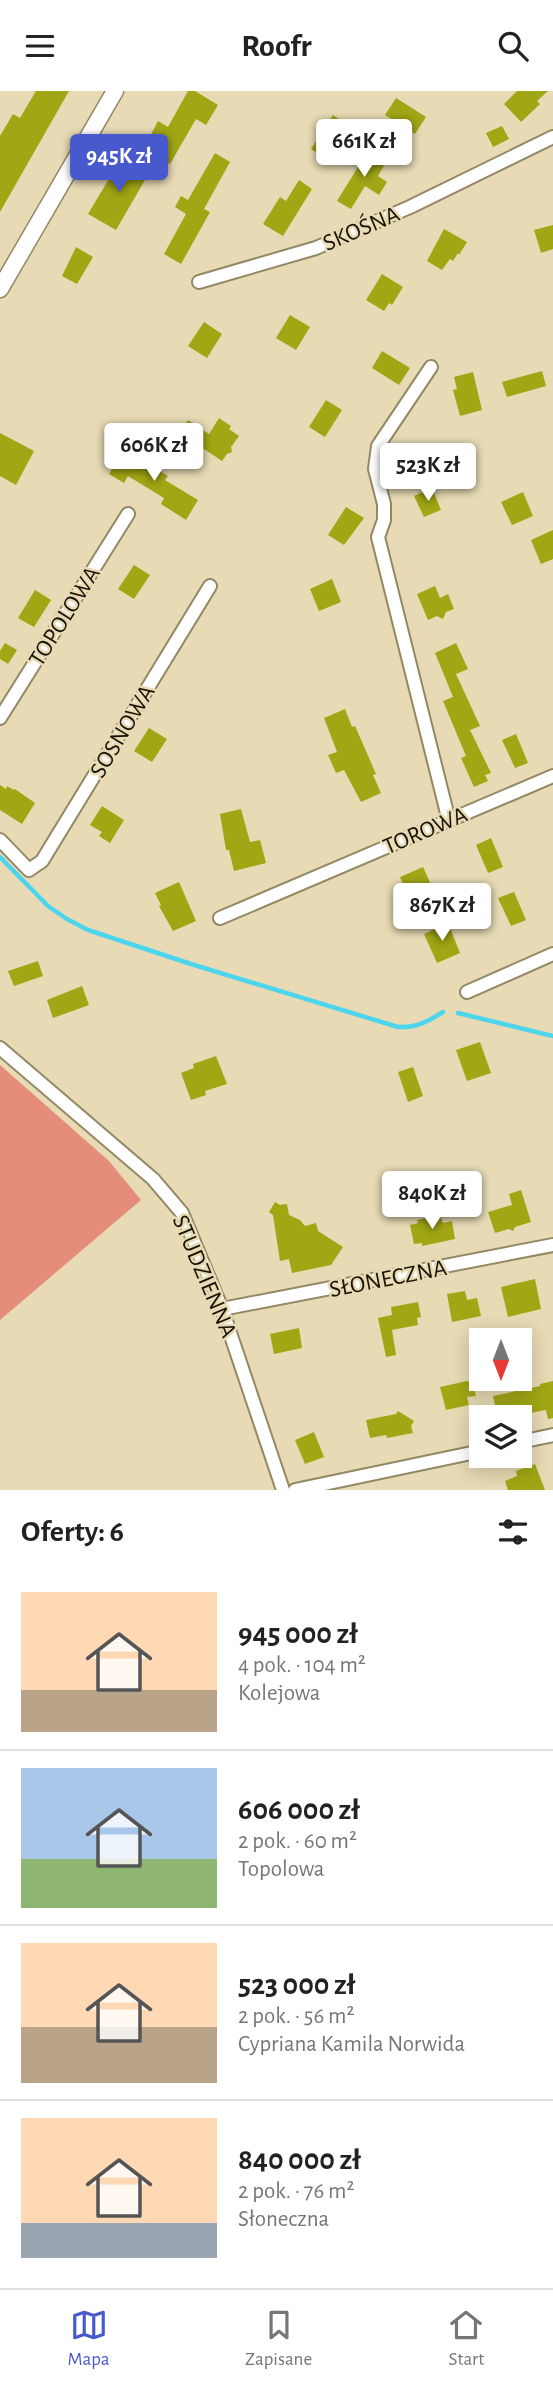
<!DOCTYPE html>
<html lang="pl">
<head>
<meta charset="utf-8">
<style>
  :root { --surface:#fff; --page:#f6f6f6; --text:#222; --muted:#767676; --line:#e0e0e0; --accent:#4759cd }
  body { margin:0; font-family:"Alegreya Sans",sans-serif; background:var(--page); color:var(--text); height:100vh; display:flex; flex-direction:column; font-size:26px; white-space:nowrap }
  * { box-sizing:border-box; margin:0 }
  p { font-size:23px; color:var(--muted) }
  .icon { flex:none; width:38px; height:38px; fill:none; stroke:currentColor; stroke-width:2; stroke-linecap:round; stroke-linejoin:round }
  .map { position:relative; height:1399px; overflow:hidden }
  .sheet { display:flex; flex-direction:column; background:var(--surface); flex:1 }
  .sheet>* { flex:none }
  .needle { width:46px; rotate:180deg }
  .fabs { position:absolute; left:469px; top:1237px; display:grid; gap:14px }
  .fabs a { display:grid; place-items:center; width:63px; height:63px; border-radius:0px; background:var(--surface); box-shadow:0 4px 18px #0003; font-size:35px }
  .price { position:absolute; translate:-50% -60px; padding:0 16px; border-radius:7px; background:#fff; color:#222; font-size:23px; line-height:46px; filter:drop-shadow(0 2px 4px #0008) }
  .price::after { content:''; position:absolute; left:50%; top:42px; width:21px; height:16px; margin-left:-10px; background:inherit; clip-path:polygon(0 0,100% 0,50% 100%) }
  .price.selected { background:var(--accent); color:#fff }
  ul { padding:0; list-style:none }
  li { display:flex; align-items:center; gap:21px; height:175px; padding:0 21px }
  li+li { border-top:2px solid var(--line) }
  li span { display:grid; place-items:center; flex:none; width:196px; height:140px; border-radius:0px; color:#555 }
  li>.icon { margin-inline-start:auto }
  span .icon { width:84px; height:84px; fill:#fffc; stroke-width:1 }
  li b { font-size:30px }
  h2 { display:flex; justify-content:space-between; align-items:center; height:84px; padding:0 21px; font-size:30px }
  header { display:flex; justify-content:space-between; align-items:center; height:91px; padding:0 21px; background:var(--surface); font-size:32px; font-weight:600 }
  .tabs { display:flex; justify-content:space-around; align-items:center; height:98px; border-top:2px solid var(--line); background:var(--surface); font-size:19px; color:var(--muted) }
  .tabs a { display:grid; justify-items:center; gap:4px }
  .tabs .selected { color:var(--accent) }
  .map>svg:first-child { display:block }
  .green { fill:#e58d7b }
  .lines { fill:none; stroke-linecap:round; stroke-linejoin:round }
  .stream { stroke:#4dd5ee; stroke-width:4.5 }
  .building { fill:#a1a615 }
  .minor-casing { stroke:#938864; stroke-width:16 }
  .tertiary-casing { stroke:#938864; stroke-width:19 }
  .minor { stroke:#fff; stroke-width:12 }
  .tertiary { stroke:#fff; stroke-width:16 }
  .labels { text-anchor:middle; stroke-width:5; stroke-linejoin:round; paint-order:stroke }
  .street-label { font-size:24px; fill:#181306; stroke:#e7dab4 }
</style>
</head>
<body>
<header><svg class="icon" aria-label="menu" viewBox="0 0 24 24"><path d="M4 6h16M4 12h16M4 18h16"/></svg>Roofr<svg class="icon" aria-label="search" viewBox="0 0 24 24"><circle cx="10" cy="10" r="6"/><path d="M15 15l6 6"/></svg></header>
<div class="map">
<svg width="553" height="1399" viewBox="0 0 553 1399">
  <rect width="100%" height="100%" fill="#e7dab4"/>
  <path class="green" d="M0,974L109,1070L141,1109L0,1229Z"/>
  <g class="lines">
    <path class="stream" d="M0,766L48,815L67,828L88,839L191,873L398,936C416,937 427,931 443,921
      M458,922L553,945"/>
  </g>
  <path class="building" d="M36,0H69L0,121V45L13,23L20,27Z
    M188,0H195L218,14L206,34L196,28L170,73L151,62L156,54L148,49L158,30L168,36Z
    M517,0H548L537,10L540,13L521,31L504,13Z
    M396,7L426,26L415,43L385,24Z
    M333,24L351,36L329,70L311,58Z
    M502,35L509,48L493,56L486,42Z
    M369,58L387,69L378,85L387,91L379,104L365,95L351,118L337,110Z
    M215,62L230,71L204,118L210,121L181,173L164,163L186,123L175,116L181,105L188,109Z
    M122,66L149,82L116,139L88,123Z
    M299,89L312,98L283,145L263,133L280,106L286,110Z
    M553,134V158L541,162L534,139Z
    M444,138L467,151L459,164L458,162L453,170L450,168L442,179L427,170Z
    M76,156L93,166L77,193L62,185Z
    M382,183L403,196L392,214L389,212L384,220L366,209Z
    M290,224L310,236L296,259L276,247Z
    M204,231L222,243L207,267L188,255Z
    M382,260L410,277L399,294L372,277Z
    M542,280L546,295L507,306L502,291Z
    M473,281L482,319L460,325L453,299L457,298L454,286Z
    M326,309L342,319L325,346L309,336Z
    M219,327L231,335L229,338L239,345L231,356L232,361L227,363L222,370L180,342L188,329L209,343Z
    M0,342L34,360L16,394L0,385Z
    M124,358L168,385L165,389L198,409L186,429L161,413L164,407L128,385L124,392L109,383Z
    M432,397L441,419L424,426L414,405Z
    M523,401L533,425L512,434L501,411Z
    M346,416L364,427L344,454L328,444Z
    M553,439V468L541,473L531,449Z
    M134,474L150,484L134,508L118,498Z
    M332,488L341,511L319,520L310,498Z
    M435,495L440,507L448,503L454,518L446,521L443,528L437,525L428,529L417,503Z
    M35,499L51,509L34,536L18,527Z
    M5,552L17,559L8,573L0,568V560Z
    M456,552L468,578L456,583L480,635L470,639L491,682L485,684L488,690L474,696L461,667L466,665L443,610L453,606L435,562Z
    M345,618L352,636L355,635L376,683L373,684L381,702L361,711L344,679L336,682L328,664L337,661L324,627Z
    M149,637L167,648L152,671L134,660Z
    M516,643L528,672L515,677L502,649Z
    M0,694L6,698L7,695L14,699L15,698L35,712L22,733L0,719Z
    M102,715L124,729L110,752L99,745L102,741L90,734Z
    M241,718L250,751L260,749L266,772L234,780L229,759H226L220,723Z
    M491,747L503,776L488,782L476,754Z
    M423,776L436,805L412,815L400,786Z
    M179,791L196,830L173,840L159,815L161,814L155,802Z
    M514,801L526,829L511,835L498,807Z
    M448,832L460,862L437,872L424,843Z
    M38,870L43,885L14,895L8,880Z
    M82,895L89,914L53,927L47,909Z
    M480,951L491,982L467,990L456,959Z
    M216,965L227,993L205,1000L206,1004L191,1009L181,982L194,977L193,973Z
    M413,976L423,1005L408,1011L398,981Z
    M521,1099L531,1131L515,1136L513,1140L509,1138L495,1142L488,1121L512,1114L509,1103Z
    M275,1111L280,1114L287,1113L289,1124L300,1129L305,1135L316,1132L318,1140L343,1156L331,1174L292,1182L289,1168L280,1170L273,1124L269,1121Z
    M439,1123L443,1132L452,1130L455,1148L422,1155V1152L414,1153L410,1134L418,1132L417,1129L428,1127L427,1125Z
    M535,1188L541,1218L508,1226L501,1196Z
    M465,1200L467,1209L477,1207L481,1225L452,1231L447,1203Z
    M418,1211L421,1226L417,1227L418,1234L392,1239L396,1264L386,1266L378,1227L392,1224L391,1216Z
    M299,1237L302,1257L274,1263L270,1243Z
    M467,1290L473,1292L476,1305L467,1306L469,1314L446,1319L440,1296Z
    M553,1290V1327L548,1328L546,1319L510,1326L508,1317L496,1319L493,1305L540,1295V1293Z
    M398,1320L414,1330L411,1335L413,1342L387,1347L386,1344L370,1347L366,1329L396,1323Z
    M314,1341L324,1366L305,1373L295,1349Z
    M535,1373L545,1399H508L505,1390L517,1385L516,1380Z"/>
  <g class="lines">
    <defs>
      <path id="minor" d="M199,191L316,157L410,116L553,46
        M431,276L378,355L375,378L384,413V429L378,446L449,730
        M0,627L128,423
        M0,749L29,779L42,770L210,495
        M220,827L553,685
        M467,901L553,863
        M0,957L153,1088L182,1122L222,1218L283,1399
        M222,1218L553,1154
        M520,1351L553,1344
        M295,1399L481,1360"/>
      <path id="tertiary" d="M0,198L115,0"/>
    </defs>
    <use href="#minor" class="minor-casing"/>
    <use href="#tertiary" class="tertiary-casing"/>
    <use href="#minor" class="minor"/>
    <use href="#tertiary" class="tertiary"/>
  </g>
  <g class="labels">
    <g class="street-label">
      <text transform="translate(361 137) rotate(-23)" y="8">SKOŚNA</text>
      <text transform="translate(64 525) rotate(-58)" y="8">TOPOLOWA</text>
      <text transform="translate(122 640) rotate(-59)" y="8">SOSNOWA</text>
      <text transform="translate(425 739) rotate(-23)" y="8">TOROWA</text>
      <text transform="translate(205 1185) rotate(67)" y="8">STUDZIENNA</text>
      <text transform="translate(388 1187) rotate(-11)" y="8">SŁONECZNA</text>
    </g>
  </g>
</svg>
<div class="fabs">
<a><svg class="needle" viewBox="-14 -14 28 28"><path d="M0-13l5 13h-10z" fill="#e53935"/><path d="M0 13l5-13h-10z" fill="#767676"/></svg></a>
<a><svg class="icon" aria-label="layers" viewBox="0 0 24 24"><path d="M12 4l9 5-9 5-9-5zM3 14l9 5 9-5"/></svg></a>
</div>
<b class="price" style="left:364px;top:88px">661K zł</b>
<b class="price selected" style="left:119px;top:103px">945K zł</b>
<b class="price" style="left:154px;top:392px">606K zł</b>
<b class="price" style="left:428px;top:412px">523K zł</b>
<b class="price" style="left:442px;top:852px">867K zł</b>
<b class="price" style="left:432px;top:1140px">840K zł</b>
</div>
<section class="sheet">
<h2>Oferty: 6<svg class="icon" aria-label="filters" viewBox="0 0 24 24"><path d="M4 7h16M4 17h16"/><circle cx="9" cy="7" r="2"/><circle cx="15" cy="17" r="2"/></svg></h2>
<ul>
<li><span style="background:linear-gradient(#ffd9b3 70%,#b9a48a 0)"><svg class="icon" aria-label="home" viewBox="0 0 24 24"><path d="M3 11l9-7 9 7M6 9v11h12V9"/></svg></span><div><b>945 000 zł</b><p>4 pok. · 104 m²</p><p>Kolejowa</p></div></li>
<li><span style="background:linear-gradient(#a9c7e8 65%,#8fb573 0)"><svg class="icon" aria-label="home" viewBox="0 0 24 24"><path d="M3 11l9-7 9 7M6 9v11h12V9"/></svg></span><div><b>606 000 zł</b><p>2 pok. · 60 m²</p><p>Topolowa</p></div></li>
<li><span style="background:linear-gradient(#ffd9b3 60%,#b9a48a 0)"><svg class="icon" aria-label="home" viewBox="0 0 24 24"><path d="M3 11l9-7 9 7M6 9v11h12V9"/></svg></span><div><b>523 000 zł</b><p>2 pok. · 56 m²</p><p>Cypriana Kamila Norwida</p></div></li>
<li><span style="background:linear-gradient(#ffd9b3 75%,#9aa5b1 0)"><svg class="icon" aria-label="home" viewBox="0 0 24 24"><path d="M3 11l9-7 9 7M6 9v11h12V9"/></svg></span><div><b>840 000 zł</b><p>2 pok. · 76 m²</p><p>Słoneczna</p></div></li>
</ul>
</section>
<nav class="tabs">
<a class="selected"><svg class="icon" aria-label="map" viewBox="0 0 24 24"><path d="M3 6l6-2 6 2 6-2v14l-6 2-6-2-6 2zM9 4v14M15 6v14"/></svg>Mapa</a>
<a><svg class="icon" aria-label="saved" viewBox="0 0 24 24"><path d="M7 4h10v16l-5-4-5 4z"/></svg>Zapisane</a>
<a><svg class="icon" aria-label="home" viewBox="0 0 24 24"><path d="M3 11l9-7 9 7M6 9v11h12V9"/></svg>Start</a>
</nav>
</body>
</html>
